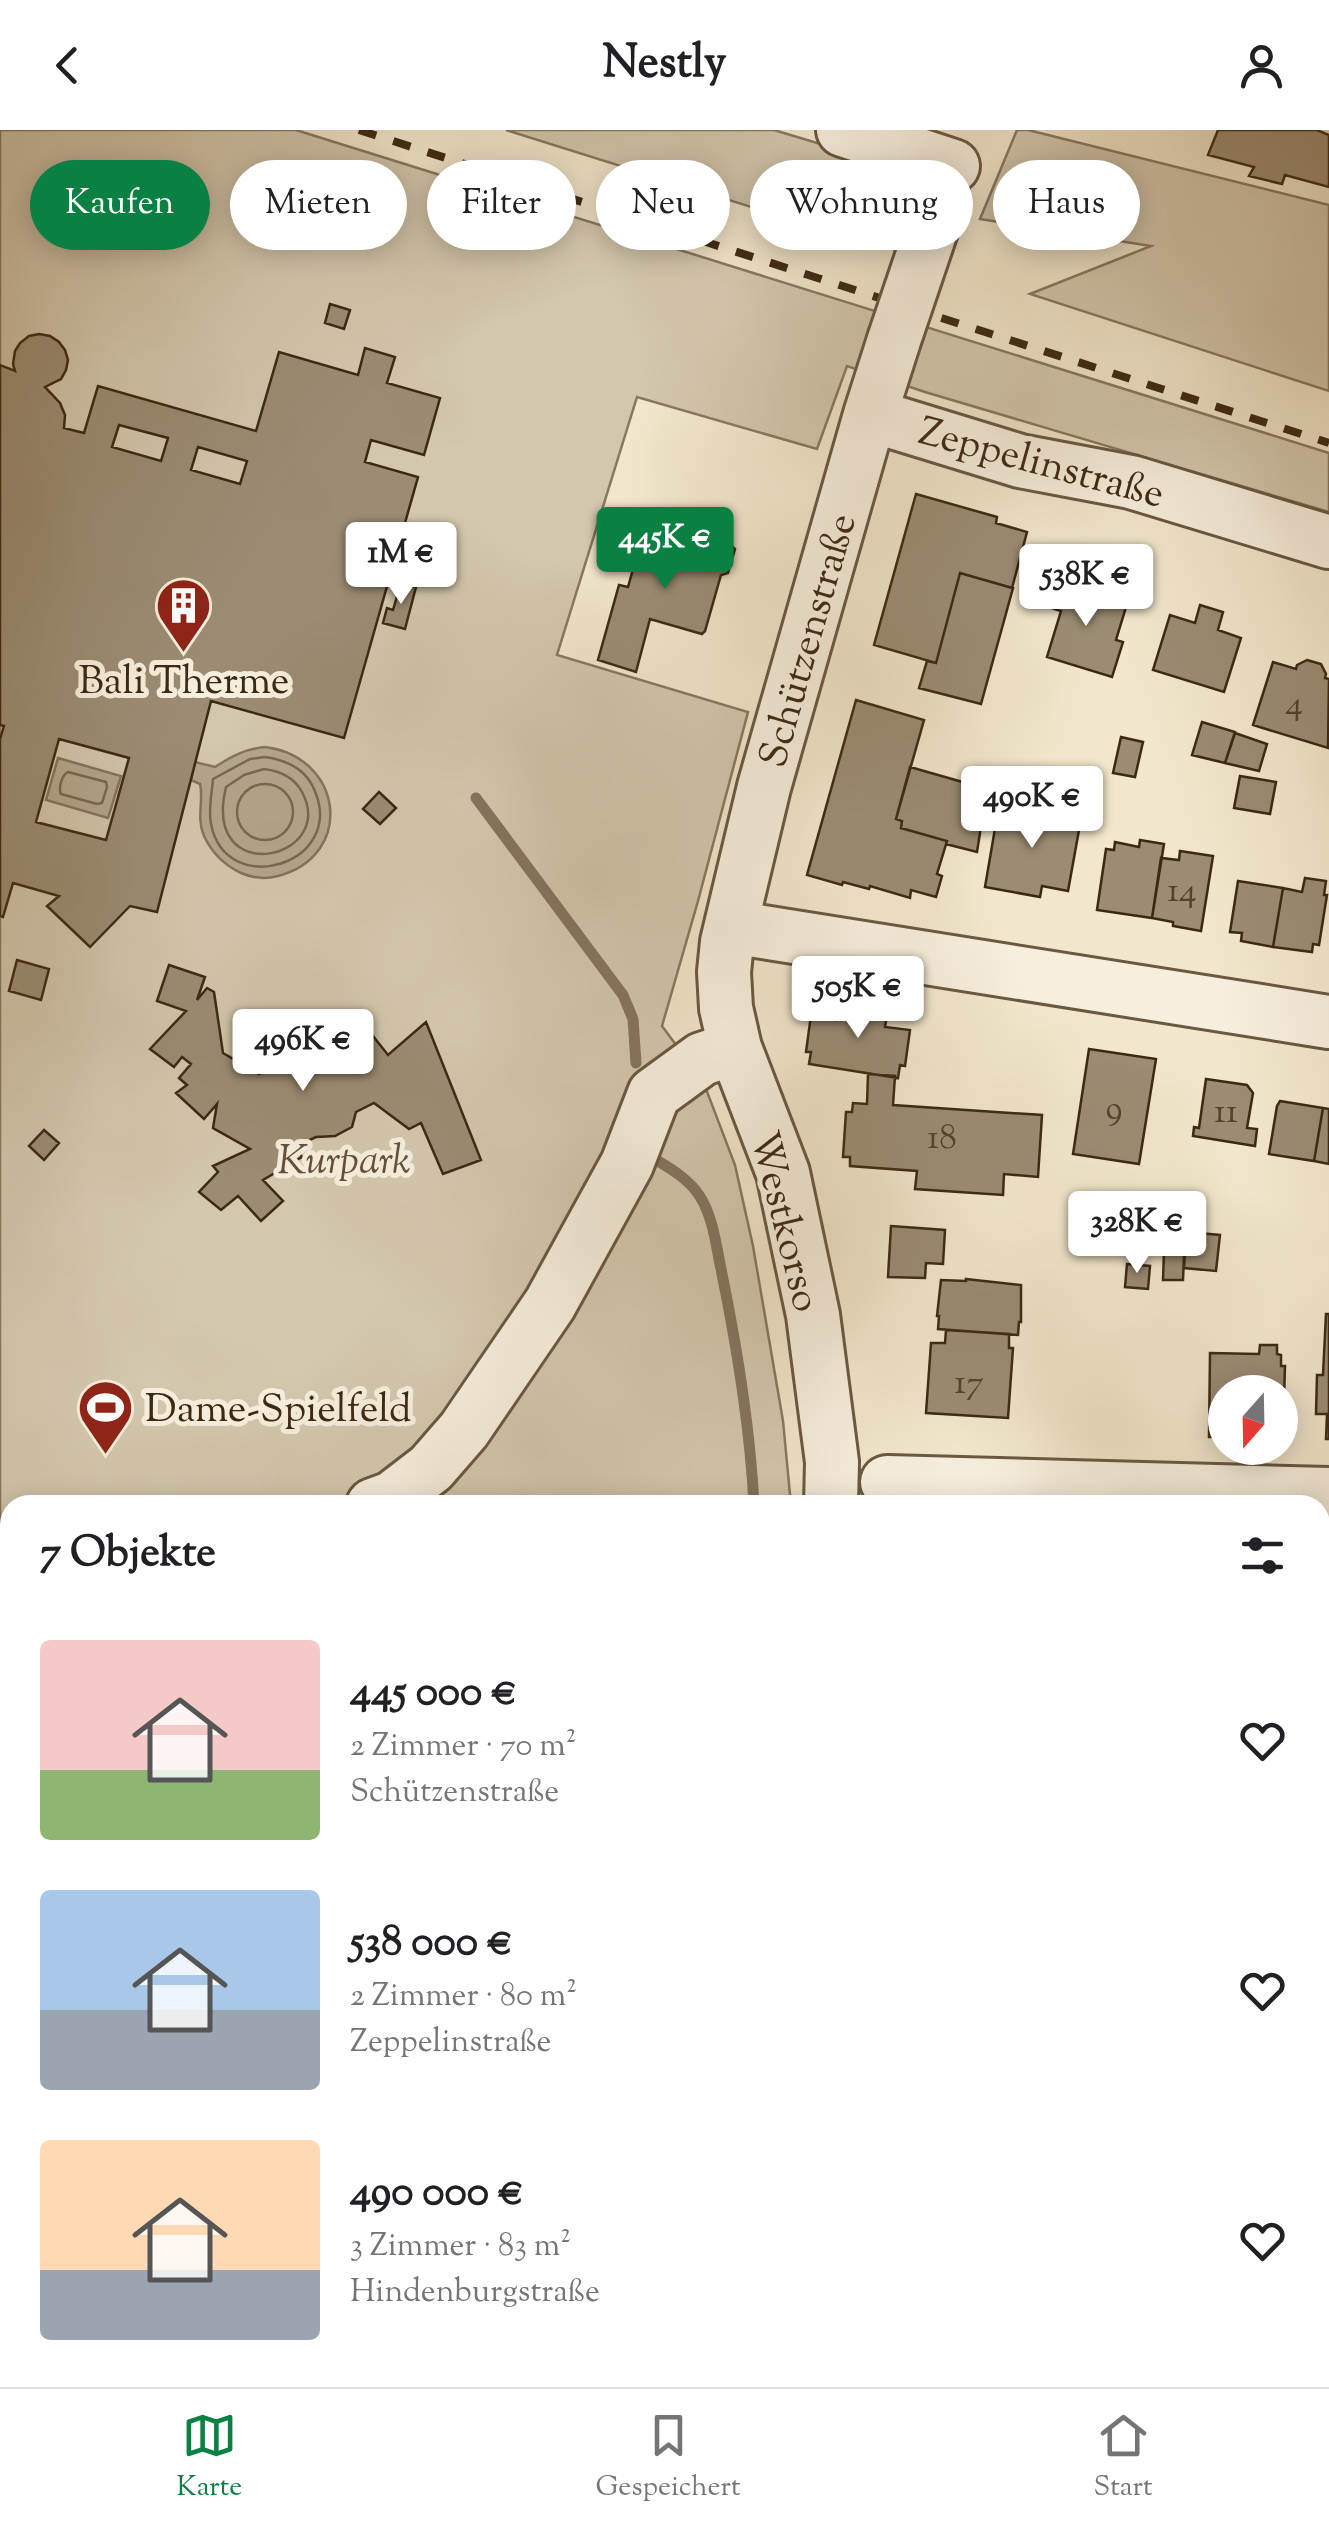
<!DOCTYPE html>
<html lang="de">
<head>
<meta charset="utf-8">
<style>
  :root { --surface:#fff; --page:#f6f6f6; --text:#202124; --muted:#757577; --line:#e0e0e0; --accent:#0b8043 }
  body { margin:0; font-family:"Sorts Mill Goudy",serif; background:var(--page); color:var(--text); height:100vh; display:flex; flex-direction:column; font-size:38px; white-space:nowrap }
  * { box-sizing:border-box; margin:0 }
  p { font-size:32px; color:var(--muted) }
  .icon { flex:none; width:55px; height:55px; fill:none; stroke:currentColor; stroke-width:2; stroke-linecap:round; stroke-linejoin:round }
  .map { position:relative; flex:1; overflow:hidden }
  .side { position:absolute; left:0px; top:1365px; width:1330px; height:892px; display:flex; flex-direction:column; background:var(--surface); border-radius:30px 30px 0 0; box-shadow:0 5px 25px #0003 }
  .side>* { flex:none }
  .hud { position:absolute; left:30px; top:30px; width:1270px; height:90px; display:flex; gap:20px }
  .needle { width:65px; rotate:200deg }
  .tools { position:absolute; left:1208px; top:1245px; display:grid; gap:20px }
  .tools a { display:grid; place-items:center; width:90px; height:90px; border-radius:50%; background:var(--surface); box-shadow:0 5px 25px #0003; font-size:50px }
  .price { position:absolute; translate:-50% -85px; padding:0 22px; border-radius:10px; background:#fff; color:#222; font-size:32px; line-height:65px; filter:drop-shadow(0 2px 5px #0008) }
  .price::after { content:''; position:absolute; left:50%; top:60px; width:30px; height:22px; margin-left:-15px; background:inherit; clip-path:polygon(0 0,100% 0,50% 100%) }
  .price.selected { background:var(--accent); color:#fff }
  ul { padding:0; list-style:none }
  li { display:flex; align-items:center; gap:30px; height:250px; padding:0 40px }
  li span { display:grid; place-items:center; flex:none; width:280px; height:200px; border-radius:10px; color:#555 }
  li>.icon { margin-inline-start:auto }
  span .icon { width:120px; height:120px; fill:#fffc; stroke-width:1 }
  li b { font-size:42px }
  h2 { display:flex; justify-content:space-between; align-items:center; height:120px; padding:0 40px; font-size:42px }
  .chip { padding:0 35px; border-radius:45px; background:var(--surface); box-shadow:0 5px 25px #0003; font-size:35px; line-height:90px }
  .chip.selected { background:var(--accent); color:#fff }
  header { display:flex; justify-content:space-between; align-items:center; height:130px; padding:0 40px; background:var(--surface); font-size:45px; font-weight:700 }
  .tab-bar { display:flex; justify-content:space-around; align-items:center; height:140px; border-top:2px solid var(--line); background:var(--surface); font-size:28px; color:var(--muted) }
  .tab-bar a { display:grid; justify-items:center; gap:5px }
  .tab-bar .selected { color:var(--accent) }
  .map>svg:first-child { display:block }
  .green { fill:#d3c7ad; stroke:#887860; stroke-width:2.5 }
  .water { fill:#b4a68d; stroke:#84745c; stroke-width:2.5 }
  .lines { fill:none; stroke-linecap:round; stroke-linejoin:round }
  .shore { stroke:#786850; stroke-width:2.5 }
  .stream { stroke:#84745c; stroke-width:11 }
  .building { fill:#9b8c73; stroke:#3c2913; stroke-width:2.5; fill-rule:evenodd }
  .minor-casing { stroke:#6a5841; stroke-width:58 }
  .minor { stroke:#f7efde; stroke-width:52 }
  .rail { stroke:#3c2913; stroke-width:8; stroke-dasharray:18 18; stroke-linecap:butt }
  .minor-bridge-casing { stroke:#6a5841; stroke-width:58; stroke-linecap:butt }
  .minor-bridge { stroke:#f7efde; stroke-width:52 }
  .labels { text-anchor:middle; stroke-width:10; stroke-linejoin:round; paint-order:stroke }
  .number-label { font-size:35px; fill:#54422b }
  .street-label { font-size:40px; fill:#3c2913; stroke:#f7efde }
  .poi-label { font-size:40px; fill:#3c2913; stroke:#f7efde }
  .park-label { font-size:40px; font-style:italic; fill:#62503a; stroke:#f7efde }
</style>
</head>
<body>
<header><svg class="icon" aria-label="back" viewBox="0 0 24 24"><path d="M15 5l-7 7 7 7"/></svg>Nestly<svg class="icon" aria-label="person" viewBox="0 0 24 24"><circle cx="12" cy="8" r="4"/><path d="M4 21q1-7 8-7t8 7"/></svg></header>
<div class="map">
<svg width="1329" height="2257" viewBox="0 0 1329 2257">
  <rect width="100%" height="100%" fill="#f2e7cc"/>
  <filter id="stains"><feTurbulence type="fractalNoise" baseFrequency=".002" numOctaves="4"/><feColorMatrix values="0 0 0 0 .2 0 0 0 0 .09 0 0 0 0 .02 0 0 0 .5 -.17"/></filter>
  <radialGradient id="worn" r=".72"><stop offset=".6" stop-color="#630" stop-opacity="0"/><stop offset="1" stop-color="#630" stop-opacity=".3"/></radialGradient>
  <path class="green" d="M0,0H296L1329,323V382L925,262L847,236L817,319L637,267L557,525L748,582L698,771L662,896L703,951L735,1035L753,1116L783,1291L791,1375H10V2248H530L525,2257H0Z
    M506,0H774L887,34C922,59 887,88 869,114Z
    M1017,0H1028L1329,75V261L1030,164L1151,116L980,89Z"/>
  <path class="water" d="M265,617C344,627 355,726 278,746C266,749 252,748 241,743C224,735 212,723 204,706C196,688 204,670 200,654L191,650L195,632L215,637C232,626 245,619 265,617Z
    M58,628L121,646L108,688L46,670Z"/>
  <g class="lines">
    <path class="shore" d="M265,627C286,630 305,638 314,659C348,734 226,771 211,694C208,679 212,663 213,649L250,629Z
      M264,639C280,641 294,647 302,662C338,730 201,760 226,657L244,645Z
      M68,642L106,652L107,657L102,673L97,674L61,664C58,658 62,645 68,642Z
      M237 682a28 28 0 1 1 56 0a28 28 0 1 1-56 0Z"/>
    <path class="stream" d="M476,668L623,865L633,889L636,933
      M658,1031C673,1040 689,1050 699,1065C713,1086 716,1115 721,1139C737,1217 750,1295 754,1375"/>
  </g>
  <path class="building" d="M1218,0H1317L1329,5V57L1285,45L1282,54L1249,46L1254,37L1208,25Z
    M330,174L350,180L344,199L325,193Z
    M39,204L50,206L59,212L65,220L68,230L66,240L61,249L45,257L60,273L65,285L64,298L84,303L98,256L256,301L279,222L358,245L365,218L395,227L387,253L440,268L424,325L371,310L365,332L418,347L344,608L211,571L157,782L130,776L90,817L47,776L59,766L13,753L3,787L0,786V609L4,596L0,595V235L15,241L13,234L15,221L20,213L29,206ZM119,295L168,308L161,331L112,317ZM198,317L247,331L240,354L191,340ZM59,609L129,628L106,710L36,692Z
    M916,364L997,387L996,393L1027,402L1012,458L960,443L936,533L874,515Z
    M655,394L732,416L735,419L728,443L721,445L705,501L702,504L650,489L636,542L598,530L619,455L628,457L639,418L647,421Z
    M960,443L1013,458L981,574L919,558L927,531L936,533Z
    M401,453L416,457L405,499L383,493L387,478L393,480Z
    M1049,454L1079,462L1080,457L1117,468L1115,474L1126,477L1116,510L1123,512L1112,547L1047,527L1061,481L1042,475Z
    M1200,475L1223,482L1218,500L1241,508L1224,562L1153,540L1170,485L1195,493Z
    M1307,530L1321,534L1326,544L1325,548L1329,549L1328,618L1253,595L1273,532L1296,539L1297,535Z
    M856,570L924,590L896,689L902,691L901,698L947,711L937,744L942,746L936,767L911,760L910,768L870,756L869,759L843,752L842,755L807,745Z
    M1202,592L1235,602L1225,633L1192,625Z
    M1235,603L1267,614L1259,641L1225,633Z
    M1121,607L1143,612L1135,647L1113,643Z
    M910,637L987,659L977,722L946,714L947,711L901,698L902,691L896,689Z
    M1240,646L1276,652L1270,684L1234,678Z
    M379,662L396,678L380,694L363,679Z
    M999,675L1081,689L1068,761L1042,756L1040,767L985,757Z
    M1140,710L1164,714L1152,788L1097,780L1106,719L1114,720L1115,712L1139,717Z
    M1180,721L1213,726L1201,801L1173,796V792L1152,788L1161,728L1179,730Z
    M1305,748L1326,751L1324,765H1327L1319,815L1313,814L1312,822L1273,817L1283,758L1302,762Z
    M1238,751L1283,758L1273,817L1241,811L1242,803L1230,802Z
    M17,830L49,839L41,870L9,861Z
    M169,835L205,847L197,870L207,858L214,862L223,923L259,944L283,932L292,919L305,910L318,912L335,919L358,887L388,925L426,892L481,1030L443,1044L421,993L409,999L374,973L356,982L352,997L335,1006L316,1007L294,1017L302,1027L263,1050L283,1071L261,1091L238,1066L221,1080L199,1062L218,1042L213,1036L250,1019L213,998L217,974L204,989L176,963L187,955L179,948L191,934L182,927L174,937L150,919L186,881L157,871Z
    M839,870L888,878L885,897L910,900L905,936L900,935L898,948L809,934L811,922H806L811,885L836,890Z
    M1089,919L1156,929L1139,1034L1073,1024Z
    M868,944L895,946L893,975L1042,985L1038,1047L1004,1044L1003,1065L915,1059L917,1041L850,1036V1027H843L846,982H852L853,973L867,974Z
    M1206,949L1247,955L1253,963L1247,998L1257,999L1255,1016L1193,1006L1194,997L1199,998Z
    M1280,971L1323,978L1314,1031L1269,1024L1277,976Z
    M1323,978L1329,979V1034L1314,1031Z
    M44,1000L59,1013L44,1030L29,1016Z
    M891,1096L945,1100L943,1134L926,1133L925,1148L888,1147Z
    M1136,1097L1185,1101L1183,1150H1163L1164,1120L1134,1118Z
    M1186,1102L1220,1105L1216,1141L1184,1138Z
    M1127,1134L1150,1136L1148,1159L1125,1157Z
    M966,1149L1021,1155V1192H1019L1018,1205L938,1199L939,1186H937L941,1150L966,1151Z
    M1326,1184H1329V1309H1326L1327,1284H1316L1317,1245H1323Z
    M946,1200L1009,1204V1218H1013L1008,1288L926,1283L931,1213H945Z
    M1260,1215H1277V1224L1281,1225V1236H1285L1284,1268H1281L1280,1309V1262H1225V1307H1209L1210,1223L1259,1224Z
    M1323,1432H1329V1506H1320V1435Z
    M1329,1708V1833L1320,1832V1761Z
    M1320,1992L1329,1993V2136L1320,2135Z
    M0,2171H10V2209H0Z
    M1320,2178L1329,2179V2257H1141L1142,2248H1320Z
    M10,2209V2248H50L51,2257H0V2210Z
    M670,2248H744L741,2257H667Z
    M744,2248H849L846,2257H741Z
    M882,2248H934L931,2257H878Z
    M965,2248H1027L1024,2257H962Z"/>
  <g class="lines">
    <defs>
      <path id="minor" d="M843,0L953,36
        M870,285L1020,331L1131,352L1329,412
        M731,797L1329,892
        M887,1352L1329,1364
        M373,1375L392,1368L431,1338L464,1300L550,1174L627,1034L654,964L702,929L735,918
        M831,1375L832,1332L813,1185L783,1043L735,918L726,878L724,842L727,812L764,657L870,285L894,210
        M1320,1936L1329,1938
        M564,2257L568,2248"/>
    </defs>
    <use href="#minor" class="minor-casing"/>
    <use href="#minor" class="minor"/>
    <path class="rail" d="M359,0L1329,313"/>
    <defs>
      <path id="minor-bridge" d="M894,210L940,74"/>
    </defs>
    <use href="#minor-bridge" class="minor-bridge-casing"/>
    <use href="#minor-bridge" class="minor-bridge"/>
  </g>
  <defs>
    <symbol id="building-pin" viewBox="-11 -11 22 30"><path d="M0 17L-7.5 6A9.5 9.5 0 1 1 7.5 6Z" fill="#8f2418" stroke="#f7efde"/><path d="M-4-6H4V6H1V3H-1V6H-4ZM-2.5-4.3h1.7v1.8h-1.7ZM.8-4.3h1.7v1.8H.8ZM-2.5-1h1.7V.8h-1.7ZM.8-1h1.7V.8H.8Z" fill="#fff"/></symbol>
    <symbol id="stadium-pin" viewBox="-11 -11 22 30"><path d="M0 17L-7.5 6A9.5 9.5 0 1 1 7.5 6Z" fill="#8f2418" stroke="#f7efde"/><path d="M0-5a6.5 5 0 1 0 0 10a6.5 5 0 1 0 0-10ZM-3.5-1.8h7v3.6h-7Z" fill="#fff"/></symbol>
  </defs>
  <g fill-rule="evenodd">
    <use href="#building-pin" x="152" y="444" width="63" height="86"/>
    <use href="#stadium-pin" x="74" y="1246" width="63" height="86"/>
  </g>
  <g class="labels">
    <g class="number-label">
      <text x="1294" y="584">4</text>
      <text x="1182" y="771">14</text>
      <text x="1114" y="989">9</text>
      <text x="1226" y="992">11</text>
      <text x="942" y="1018">18</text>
      <text x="969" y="1263">17</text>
    </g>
    <g class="street-label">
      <text transform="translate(1042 331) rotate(15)" y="14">Zeppelinstraße</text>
      <text transform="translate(806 510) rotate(-74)" y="14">Schützenstraße</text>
      <text transform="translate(787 1091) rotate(76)" y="14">Westkorso</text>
    </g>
    <g class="poi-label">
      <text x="184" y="563">Bali Therme</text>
      <text x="145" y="1291" text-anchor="start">Dame-Spielfeld</text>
    </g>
    <g class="park-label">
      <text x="344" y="1043">Kurpark</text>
    </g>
  </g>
  <rect width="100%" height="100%" filter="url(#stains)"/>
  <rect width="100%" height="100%" fill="url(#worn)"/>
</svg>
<div class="tools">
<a><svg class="needle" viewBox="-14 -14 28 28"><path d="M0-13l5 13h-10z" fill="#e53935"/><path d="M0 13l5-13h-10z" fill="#757577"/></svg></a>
</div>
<b class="price selected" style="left:665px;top:462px">445K €</b>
<b class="price" style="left:401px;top:477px">1M €</b>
<b class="price" style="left:1086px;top:499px">538K €</b>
<b class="price" style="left:1032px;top:721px">490K €</b>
<b class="price" style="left:858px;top:911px">505K €</b>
<b class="price" style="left:303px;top:964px">496K €</b>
<b class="price" style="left:1137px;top:1146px">328K €</b>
<div class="hud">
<a class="chip selected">Kaufen</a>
<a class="chip">Mieten</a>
<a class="chip">Filter</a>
<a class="chip">Neu</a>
<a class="chip">Wohnung</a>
<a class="chip">Haus</a>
</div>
<section class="side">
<h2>7 Objekte<svg class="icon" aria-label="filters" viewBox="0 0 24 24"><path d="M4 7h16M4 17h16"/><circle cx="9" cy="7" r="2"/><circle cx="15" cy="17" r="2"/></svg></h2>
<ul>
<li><span style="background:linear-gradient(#f6c9c9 65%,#8fb573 0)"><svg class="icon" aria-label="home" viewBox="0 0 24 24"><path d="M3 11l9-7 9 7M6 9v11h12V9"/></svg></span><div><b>445 000 €</b><p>2 Zimmer · 70 m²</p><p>Schützenstraße</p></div><svg class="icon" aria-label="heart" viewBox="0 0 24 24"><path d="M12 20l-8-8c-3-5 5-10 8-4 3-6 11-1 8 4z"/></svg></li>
<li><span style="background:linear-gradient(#a9c7e8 60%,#9aa5b1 0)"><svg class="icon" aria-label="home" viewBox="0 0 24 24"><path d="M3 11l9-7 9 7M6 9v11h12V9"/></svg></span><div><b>538 000 €</b><p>2 Zimmer · 80 m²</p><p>Zeppelinstraße</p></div><svg class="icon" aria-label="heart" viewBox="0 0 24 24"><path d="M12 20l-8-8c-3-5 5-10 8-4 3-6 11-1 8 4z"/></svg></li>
<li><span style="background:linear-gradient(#ffd9b3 65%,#9aa5b1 0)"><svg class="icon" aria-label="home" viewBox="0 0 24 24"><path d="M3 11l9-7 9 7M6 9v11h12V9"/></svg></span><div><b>490 000 €</b><p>3 Zimmer · 83 m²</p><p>Hindenburgstraße</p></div><svg class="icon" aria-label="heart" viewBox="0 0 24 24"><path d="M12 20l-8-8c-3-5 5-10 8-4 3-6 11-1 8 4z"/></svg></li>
</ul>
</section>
</div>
<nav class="tab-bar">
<a class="selected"><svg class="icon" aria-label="map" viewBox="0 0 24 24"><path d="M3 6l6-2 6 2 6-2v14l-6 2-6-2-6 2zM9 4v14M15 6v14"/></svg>Karte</a>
<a><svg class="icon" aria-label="saved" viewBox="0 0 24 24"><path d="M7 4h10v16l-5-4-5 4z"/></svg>Gespeichert</a>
<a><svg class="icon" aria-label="home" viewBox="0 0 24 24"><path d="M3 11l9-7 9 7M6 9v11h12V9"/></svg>Start</a>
</nav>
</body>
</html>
